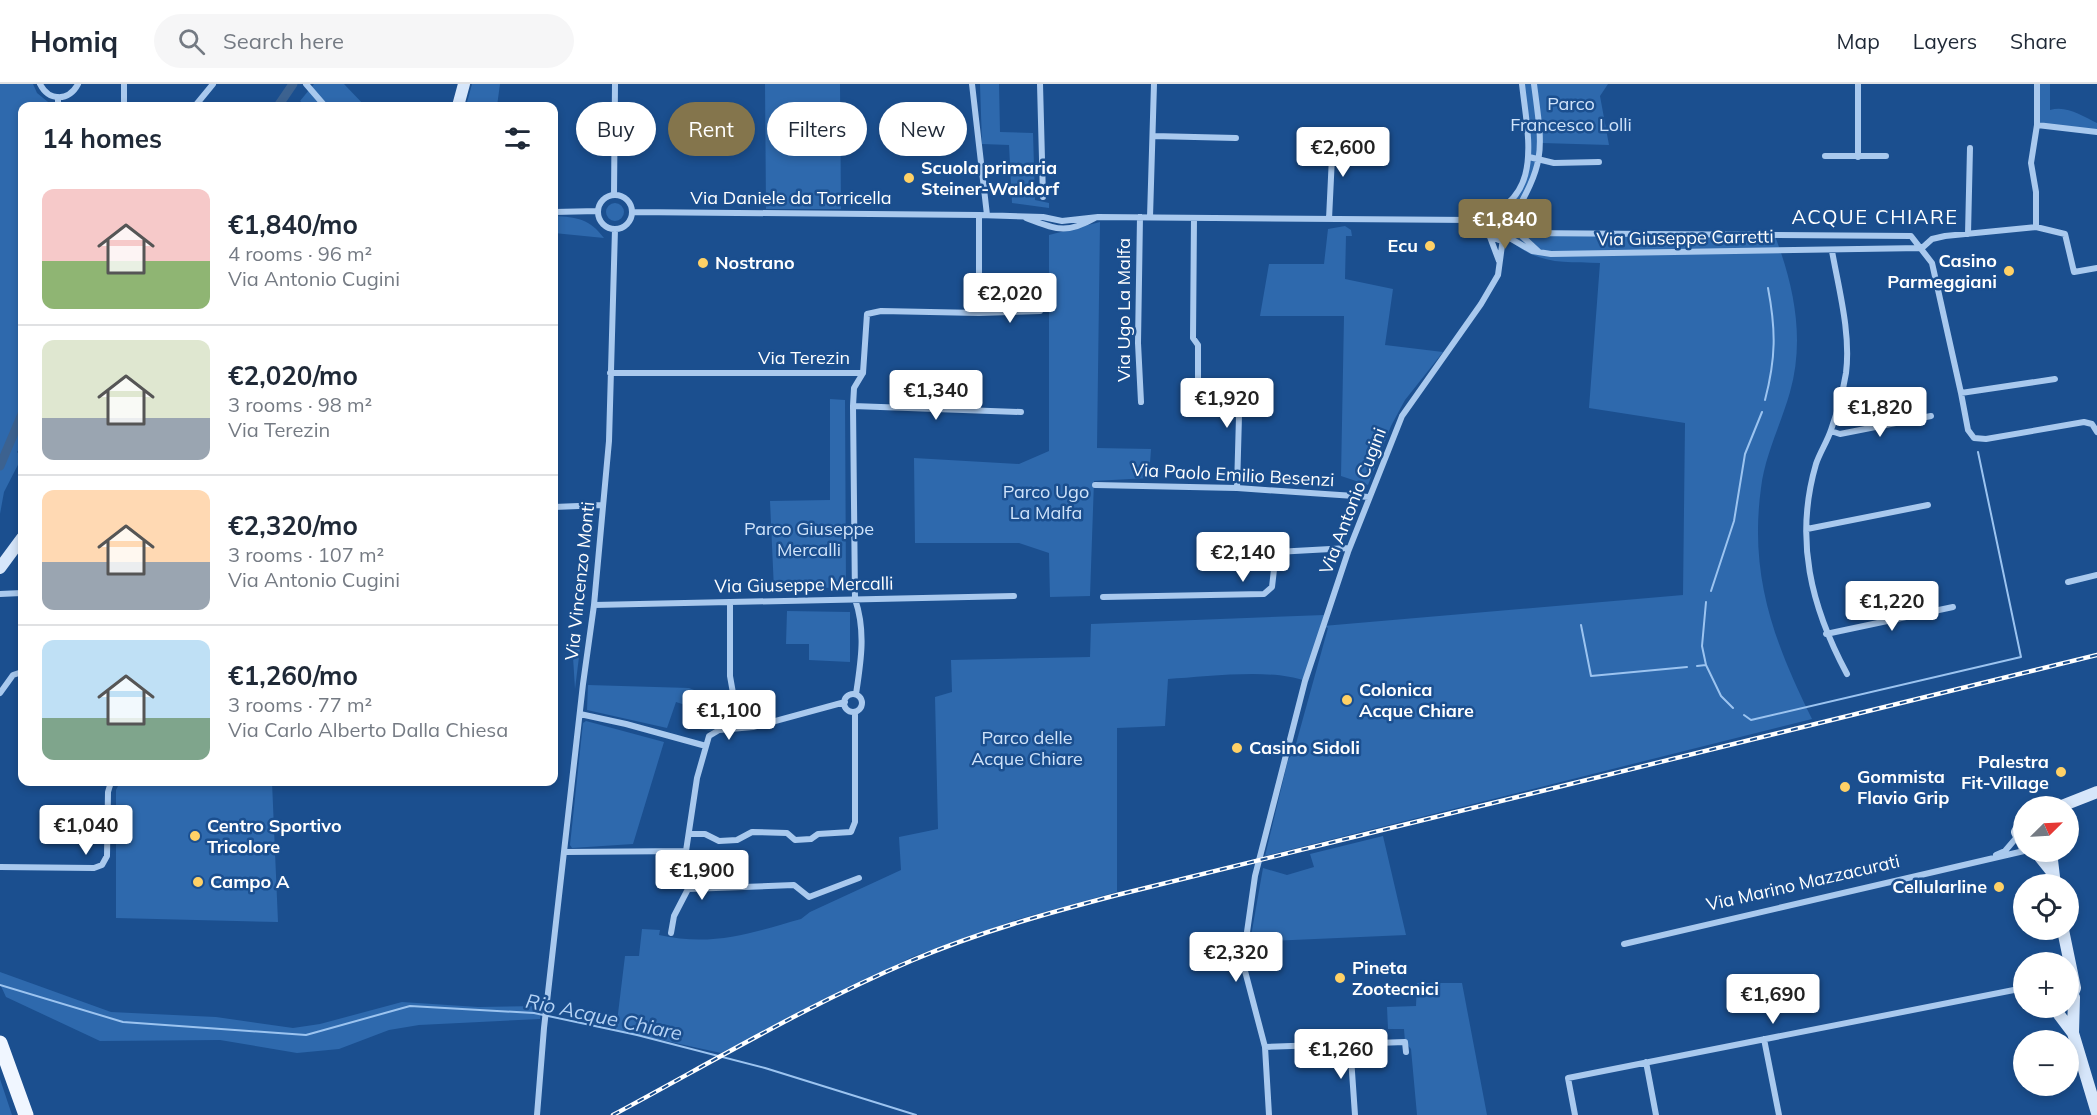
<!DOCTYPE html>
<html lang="en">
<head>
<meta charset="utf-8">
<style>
  :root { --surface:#fff; --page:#f6f6f7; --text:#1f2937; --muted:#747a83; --line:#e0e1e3; --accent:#84754c }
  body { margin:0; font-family:Mulish,sans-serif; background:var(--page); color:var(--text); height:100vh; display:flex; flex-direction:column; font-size:22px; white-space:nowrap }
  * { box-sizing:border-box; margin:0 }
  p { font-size:20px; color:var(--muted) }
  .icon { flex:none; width:33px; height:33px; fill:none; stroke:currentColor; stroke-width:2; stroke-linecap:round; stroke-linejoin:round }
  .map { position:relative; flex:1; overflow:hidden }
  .side { position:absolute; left:18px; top:18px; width:540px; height:684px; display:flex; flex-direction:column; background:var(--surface); border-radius:12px; box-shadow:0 3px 9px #0003 }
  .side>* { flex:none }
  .banner { position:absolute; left:576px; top:18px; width:570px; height:54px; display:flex; gap:12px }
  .needle { width:39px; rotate:66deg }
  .fabs { position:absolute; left:2013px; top:712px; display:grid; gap:12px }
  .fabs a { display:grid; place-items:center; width:66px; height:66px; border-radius:50%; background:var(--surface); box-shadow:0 3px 9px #0003; font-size:30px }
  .price { position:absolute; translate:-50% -51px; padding:0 14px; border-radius:6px; background:#fff; color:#222; font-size:20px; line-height:39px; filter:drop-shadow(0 2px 3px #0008) }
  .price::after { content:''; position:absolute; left:50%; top:36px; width:18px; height:14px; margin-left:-9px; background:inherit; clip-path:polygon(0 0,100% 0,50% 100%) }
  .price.active { background:var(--accent); color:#fff }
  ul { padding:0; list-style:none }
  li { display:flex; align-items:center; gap:18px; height:150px; padding:0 24px }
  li+li { border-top:2px solid var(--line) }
  li span { display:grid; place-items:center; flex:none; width:168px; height:120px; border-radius:12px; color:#555 }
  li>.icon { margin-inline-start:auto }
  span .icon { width:72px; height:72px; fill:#fffc; stroke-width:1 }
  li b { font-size:26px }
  h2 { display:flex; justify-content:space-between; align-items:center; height:72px; padding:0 24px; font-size:26px }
  .tag { padding:0 21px; border-radius:27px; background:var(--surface); box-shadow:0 3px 9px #0003; font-size:21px; line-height:54px }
  .tag.active { background:var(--accent); color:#fff }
  header { display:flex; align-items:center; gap:36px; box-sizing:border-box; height:84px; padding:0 30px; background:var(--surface); border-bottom:2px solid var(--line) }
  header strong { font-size:28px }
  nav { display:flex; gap:33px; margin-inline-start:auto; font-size:21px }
  .search { width:420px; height:54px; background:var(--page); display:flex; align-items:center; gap:15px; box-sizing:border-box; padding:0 21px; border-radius:33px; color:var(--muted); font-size:22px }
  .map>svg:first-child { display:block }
  .green { fill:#2e69ad }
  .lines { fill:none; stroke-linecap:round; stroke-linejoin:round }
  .stream { stroke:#9cc4f0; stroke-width:2 }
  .canal { stroke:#3c6290; stroke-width:9 }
  .street { stroke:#a9c9ee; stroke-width:6 }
  .secondary { stroke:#d6e6fa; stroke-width:12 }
  .primary { stroke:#f0f6ff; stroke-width:15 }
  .rail-casing { stroke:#fff; stroke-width:4.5 }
  .rail { stroke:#1b4f8f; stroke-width:2; stroke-dasharray:7; stroke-linecap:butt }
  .poi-dot { fill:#ffd166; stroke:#1b4f8f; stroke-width:2 }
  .labels { text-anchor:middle; stroke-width:5; stroke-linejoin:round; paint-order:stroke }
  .park-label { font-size:18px; fill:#cfe3fa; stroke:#1b4f8f }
  .poi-label { font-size:18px; font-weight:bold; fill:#fff; stroke:#1b4f8f; text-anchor:start }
  .street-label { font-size:18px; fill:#fff; stroke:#1b4f8f }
  .neighbourhood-label { font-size:20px; letter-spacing:1.5px; fill:#fff; stroke:#1b4f8f }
  .water-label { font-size:20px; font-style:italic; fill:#b5d3f5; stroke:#1b4f8f }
</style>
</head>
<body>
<header>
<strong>Homiq</strong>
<div class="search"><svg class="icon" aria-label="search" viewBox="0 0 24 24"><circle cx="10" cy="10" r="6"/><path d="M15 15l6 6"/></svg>Search here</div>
<nav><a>Map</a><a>Layers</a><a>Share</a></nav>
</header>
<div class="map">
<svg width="2097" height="1031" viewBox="0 0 2097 1031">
  <rect width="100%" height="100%" fill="#1b4f8f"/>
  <path class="green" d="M0,0H33L37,9L53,22H22V361L17,368L22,373L4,408L0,430Z
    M314,0H344L365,22H306L300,17Z
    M472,0H500L497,22H466Z
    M765,0H840L841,125H766Z
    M980,0H999L1000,48L1033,49L1035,116L1049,119V124L1012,119L1009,61L982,60Z
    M1522,0H1608L1600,12L1609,61L1542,59L1540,76L1511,137L1498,127L1517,108L1529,80Z
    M2037,0H2050V26C2067,21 2082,32 2097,39V48L2037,41Z
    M606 128a9 9 0 1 1 18 0a9 9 0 1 1-18 0Z
    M554,132C577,133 590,135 604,154L554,149Z
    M1488 141a9 9 0 1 1 18 0a9 9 0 1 1-18 0Z
    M1100,138L1097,364L1151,365L1149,394L1094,397L1090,512L1050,513L1049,469L1019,459H915L914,374L1019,380L1049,367V151Z
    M1345,142L1351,146L1352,152H1346L1345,195L1393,205L1385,261L1443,268L1405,316L1391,342L1368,401L1341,392L1344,232H1260L1269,180H1324L1328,145Z
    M1510,147L1775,152C1794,202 1805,255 1790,308C1781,340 1765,371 1761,404C1749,492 1774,558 1812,635L1265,772L1288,676L1294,667L1328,544L1323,542L1683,511L1685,339L1589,324L1600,179C1563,178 1534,181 1506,152Z
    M830,315L845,316L846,503L774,506L770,417L830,416Z
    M787,527L850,528V578L809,576V560H786Z
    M1324,531L1305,597C1271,584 1205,593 1168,595L1165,642L1117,644V808L1019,835L912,873L721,969L616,946L625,872H639L642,845L660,846L659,851C713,863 751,849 801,835L810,828L901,786L899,753L938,745L935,613L952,608L951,576L1090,573L1091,540Z
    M572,557H581L575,605Z
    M588,601L689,604L712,613L729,615L731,636L711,647L698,645L703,627L676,618L667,644L587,626Z
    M586,637L664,658L633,760L572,764L570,761L583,639Z
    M120,698H272L278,838L116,834V706Z
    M1383,752L1406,851L1250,858L1263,784L1287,791L1314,783L1310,770Z
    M0,888L111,928L216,933L293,944L320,940L402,918L478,923L541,922L540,935L419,941L389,946L339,965L297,969L220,956L100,957L6,913L0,900Z
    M1417,899H1462L1487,1031H1417L1411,965L1405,958L1404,945H1388L1387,923L1416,922Z
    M0,995L12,1031H0Z"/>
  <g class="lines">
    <path class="stream" d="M1765,316C1776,274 1776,246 1768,204
      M1711,507L1734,437L1745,370L1762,328
      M1581,541L1591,592L1687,583
      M1706,581L1702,562L1706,518
      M1697,582L1706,581L1721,612L1733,624
      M1744,631L1751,636L2021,573L1978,368
      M0,901L123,938L306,951L410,922L534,929L637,951L765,984L916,1031"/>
    <path class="canal" d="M278,22L293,0
      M0,382L22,330"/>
    <path class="street" d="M40,0C49,18 69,17 78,0
      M124,0V22
      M306,0L325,22
      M972,0L987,131
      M1040,0L1043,113
      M58,22V13
      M195,22L213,0
      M2037,41L2097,48
      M1153,52L1236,54
      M1825,72H1886
      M1529,73L1554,79L1599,78
      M1858,73V0
      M614,111L615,0
      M598 128a17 17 0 1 1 34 0a17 17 0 1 1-34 0Z
      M1498,127L1506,130L1511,137
      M554,128L598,127
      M632,128L979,131L1043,133L1062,137L1098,133L1472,136C1546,120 1528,55 1522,0
      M1487,131L1483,142L1487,151L1499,156C1508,153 1512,147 1511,137C1546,76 1543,69 1534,0
      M1140,133L1138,259L1141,318
      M1150,133L1154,0
      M1026,134C1056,145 1065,151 1095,134
      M1194,134L1193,254L1198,261V328
      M1329,135L1333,52
      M1511,142L1539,168
      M2036,143V108L2031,79L2037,41V0
      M1519,149L1911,152L1932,179L1961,309L2055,295
      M1968,150L1970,64
      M1506,152L1532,167L1551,170L1922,164
      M1490,153L1499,177
      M1922,164L1932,155L1945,152L2036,143L2065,150L2074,188L2097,184
      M1832,167C1839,206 1851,250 1846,289C1843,307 1837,329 1831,346C1827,358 1820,368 1816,380C1794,455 1811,523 1847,590
      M979,229L1040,227
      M610,289H863L867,230L881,227L979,229V131
      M1961,309L1968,346L1974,354L1986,355L2084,338L2092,340L2097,348
      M853,322L1021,328
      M1831,347L1840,350L1931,332
      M1095,401L1237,404L1369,413
      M1237,404L1239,332L1246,302
      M554,423L603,421
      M1807,445L1928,421
      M2068,498L2097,491
      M0,510L22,509
      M1103,513L1264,510L1272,503L1276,468L1349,464
      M730,518V592L739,643
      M594,521L1014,512
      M1826,550L1953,523
      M0,609L13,591L22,588
      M856,610C861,577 866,547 855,515L853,322L854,304L863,289
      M844 619a9 9 0 1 1 18 0a9 9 0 1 1-18 0Z
      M580,630L626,640L706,662
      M689,750H705L719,757L737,756L752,748L787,749L795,756L811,755L818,750L851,748L855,738V628
      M686,767L697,694L709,652L719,646L753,643L845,618
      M565,768L686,767L688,805L794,801L809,813L859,794
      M1996,771L2005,767L2017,753
      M0,783L94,784L102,781L107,772L108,708L111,698
      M671,849L674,832L688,805
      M1624,860L2024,767
      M1764,955L1779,1031
      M1350,959L1355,1031
      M1265,963L1405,958L1406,968
      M1646,978L1656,1031
      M537,1031L544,944L583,600L594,521L609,357L615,145
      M1269,1031L1265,963L1245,887V862L1255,792L1305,597L1348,468L1402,332L1481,220L1498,191L1503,154
      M1575,1031L1568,994L2024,904"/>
    <path class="secondary" d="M458,22L464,0
      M0,484L22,454
      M2059,723L2097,708
      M2024,735L2017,748L2024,762
      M2036,768L2052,788
      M2051,768L2055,801
      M2063,846L2075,904L2069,919
      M2074,913L2073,949L2097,1029
      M2054,924L2073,949"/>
    <path class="primary" d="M0,959L26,1031"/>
    <defs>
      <path id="rail" d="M613,1031C712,978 809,920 913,876C979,848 1048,829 1117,811L2097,571"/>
    </defs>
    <use href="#rail" class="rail-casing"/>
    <use href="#rail" class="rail"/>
  </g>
  <g class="poi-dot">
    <circle cx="909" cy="94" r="6"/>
    <circle cx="1430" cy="162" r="6"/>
    <circle cx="703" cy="179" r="6"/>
    <circle cx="2009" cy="187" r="6"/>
    <circle cx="1347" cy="616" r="6"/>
    <circle cx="1237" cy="664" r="6"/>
    <circle cx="2061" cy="688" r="6"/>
    <circle cx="1845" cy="703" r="6"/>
    <circle cx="195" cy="752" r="6"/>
    <circle cx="198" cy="798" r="6"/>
    <circle cx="1999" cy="803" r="6"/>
    <circle cx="1340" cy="894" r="6"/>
  </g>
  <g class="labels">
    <g class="park-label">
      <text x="1571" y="26">Parco<tspan x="1571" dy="21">Francesco Lolli</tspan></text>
      <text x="1046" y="414">Parco Ugo<tspan x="1046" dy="21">La Malfa</tspan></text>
      <text x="809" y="451">Parco Giuseppe<tspan x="809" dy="21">Mercalli</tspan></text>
      <text x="1027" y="660">Parco delle<tspan x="1027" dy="21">Acque Chiare</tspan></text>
    </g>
    <g class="poi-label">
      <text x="921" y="90">Scuola primaria<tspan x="921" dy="21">Steiner-Waldorf</tspan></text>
      <text x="1418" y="168" text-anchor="end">Ecu</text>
      <text x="1997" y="183" text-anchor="end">Casino<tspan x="1997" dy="21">Parmeggiani</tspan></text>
      <text x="715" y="185">Nostrano</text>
      <text x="1359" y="612">Colonica<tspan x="1359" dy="21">Acque Chiare</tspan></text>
      <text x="1249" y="670">Casino Sidoli</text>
      <text x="2049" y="684" text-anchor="end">Palestra<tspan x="2049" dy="21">Fit-Village</tspan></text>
      <text x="1857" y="699">Gommista<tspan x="1857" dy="21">Flavio Grip</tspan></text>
      <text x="207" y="748">Centro Sportivo<tspan x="207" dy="21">Tricolore</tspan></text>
      <text x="210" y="804">Campo A</text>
      <text x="1987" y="809" text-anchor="end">Cellularline</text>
      <text x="1352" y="890">Pineta<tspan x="1352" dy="21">Zootecnici</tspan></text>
    </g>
    <g class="street-label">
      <text x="791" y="120">Via Daniele da Torricella</text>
      <text transform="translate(1685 154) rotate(-1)" y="6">Via Giuseppe Carretti</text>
      <text transform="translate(1124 226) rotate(-90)" y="6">Via Ugo La Malfa</text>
      <text x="804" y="280">Via Terezin</text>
      <text transform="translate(1233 391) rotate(3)" y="6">Via Paolo Emilio Besenzi</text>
      <text transform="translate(1353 417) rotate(-69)" y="6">Via Antonio Cugini</text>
      <text transform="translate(580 497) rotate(-84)" y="6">Via Vincenzo Monti</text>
      <text transform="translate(804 501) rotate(-1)" y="6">Via Giuseppe Mercalli</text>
      <text transform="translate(1803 799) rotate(-13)" y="6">Via Marino Mazzacurati</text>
    </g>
    <g class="neighbourhood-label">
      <text x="1875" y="140">ACQUE CHIARE</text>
    </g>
    <g class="water-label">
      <text transform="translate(604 933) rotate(12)" y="7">Rio Acque Chiare</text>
    </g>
  </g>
</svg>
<div class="fabs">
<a><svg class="needle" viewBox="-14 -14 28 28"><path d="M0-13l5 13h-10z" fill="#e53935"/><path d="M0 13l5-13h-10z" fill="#747a83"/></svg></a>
<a><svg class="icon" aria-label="locate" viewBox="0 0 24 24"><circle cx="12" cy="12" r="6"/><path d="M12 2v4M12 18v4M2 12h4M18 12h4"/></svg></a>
<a>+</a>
<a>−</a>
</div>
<b class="price" style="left:1343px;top:94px">€2,600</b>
<b class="price active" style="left:1505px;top:166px">€1,840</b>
<b class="price" style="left:1010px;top:240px">€2,020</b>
<b class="price" style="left:936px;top:337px">€1,340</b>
<b class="price" style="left:1227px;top:345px">€1,920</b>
<b class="price" style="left:1880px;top:354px">€1,820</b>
<b class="price" style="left:1243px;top:499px">€2,140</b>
<b class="price" style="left:1892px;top:548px">€1,220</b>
<b class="price" style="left:729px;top:657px">€1,100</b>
<b class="price" style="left:86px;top:772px">€1,040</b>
<b class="price" style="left:702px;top:817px">€1,900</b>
<b class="price" style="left:1236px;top:899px">€2,320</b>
<b class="price" style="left:1773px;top:941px">€1,690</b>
<b class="price" style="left:1341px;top:996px">€1,260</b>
<div class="banner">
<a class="tag">Buy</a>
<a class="tag active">Rent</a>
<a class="tag">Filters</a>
<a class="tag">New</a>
</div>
<section class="side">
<h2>14 homes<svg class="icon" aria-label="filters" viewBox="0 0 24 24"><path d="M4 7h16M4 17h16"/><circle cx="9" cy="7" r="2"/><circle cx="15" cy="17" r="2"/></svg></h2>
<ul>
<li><span style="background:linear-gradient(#f6c9c9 60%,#8fb573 0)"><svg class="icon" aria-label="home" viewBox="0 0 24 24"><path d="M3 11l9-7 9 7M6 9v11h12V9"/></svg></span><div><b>€1,840/mo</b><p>4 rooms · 96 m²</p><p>Via Antonio Cugini</p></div></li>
<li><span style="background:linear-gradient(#dfe7d0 65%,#9aa5b1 0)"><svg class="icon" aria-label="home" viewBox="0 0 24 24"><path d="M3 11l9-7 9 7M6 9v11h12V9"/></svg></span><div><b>€2,020/mo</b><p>3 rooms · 98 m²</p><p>Via Terezin</p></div></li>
<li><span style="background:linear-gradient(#ffd9b3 60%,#9aa5b1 0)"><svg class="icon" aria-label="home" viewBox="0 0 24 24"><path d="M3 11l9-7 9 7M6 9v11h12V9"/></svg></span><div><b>€2,320/mo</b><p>3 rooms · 107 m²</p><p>Via Antonio Cugini</p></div></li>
<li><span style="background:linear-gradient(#bfe0f5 65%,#7fa58c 0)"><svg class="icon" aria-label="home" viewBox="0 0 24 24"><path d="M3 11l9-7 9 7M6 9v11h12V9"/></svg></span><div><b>€1,260/mo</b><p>3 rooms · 77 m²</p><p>Via Carlo Alberto Dalla Chiesa</p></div></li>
</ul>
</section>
</div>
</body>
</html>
